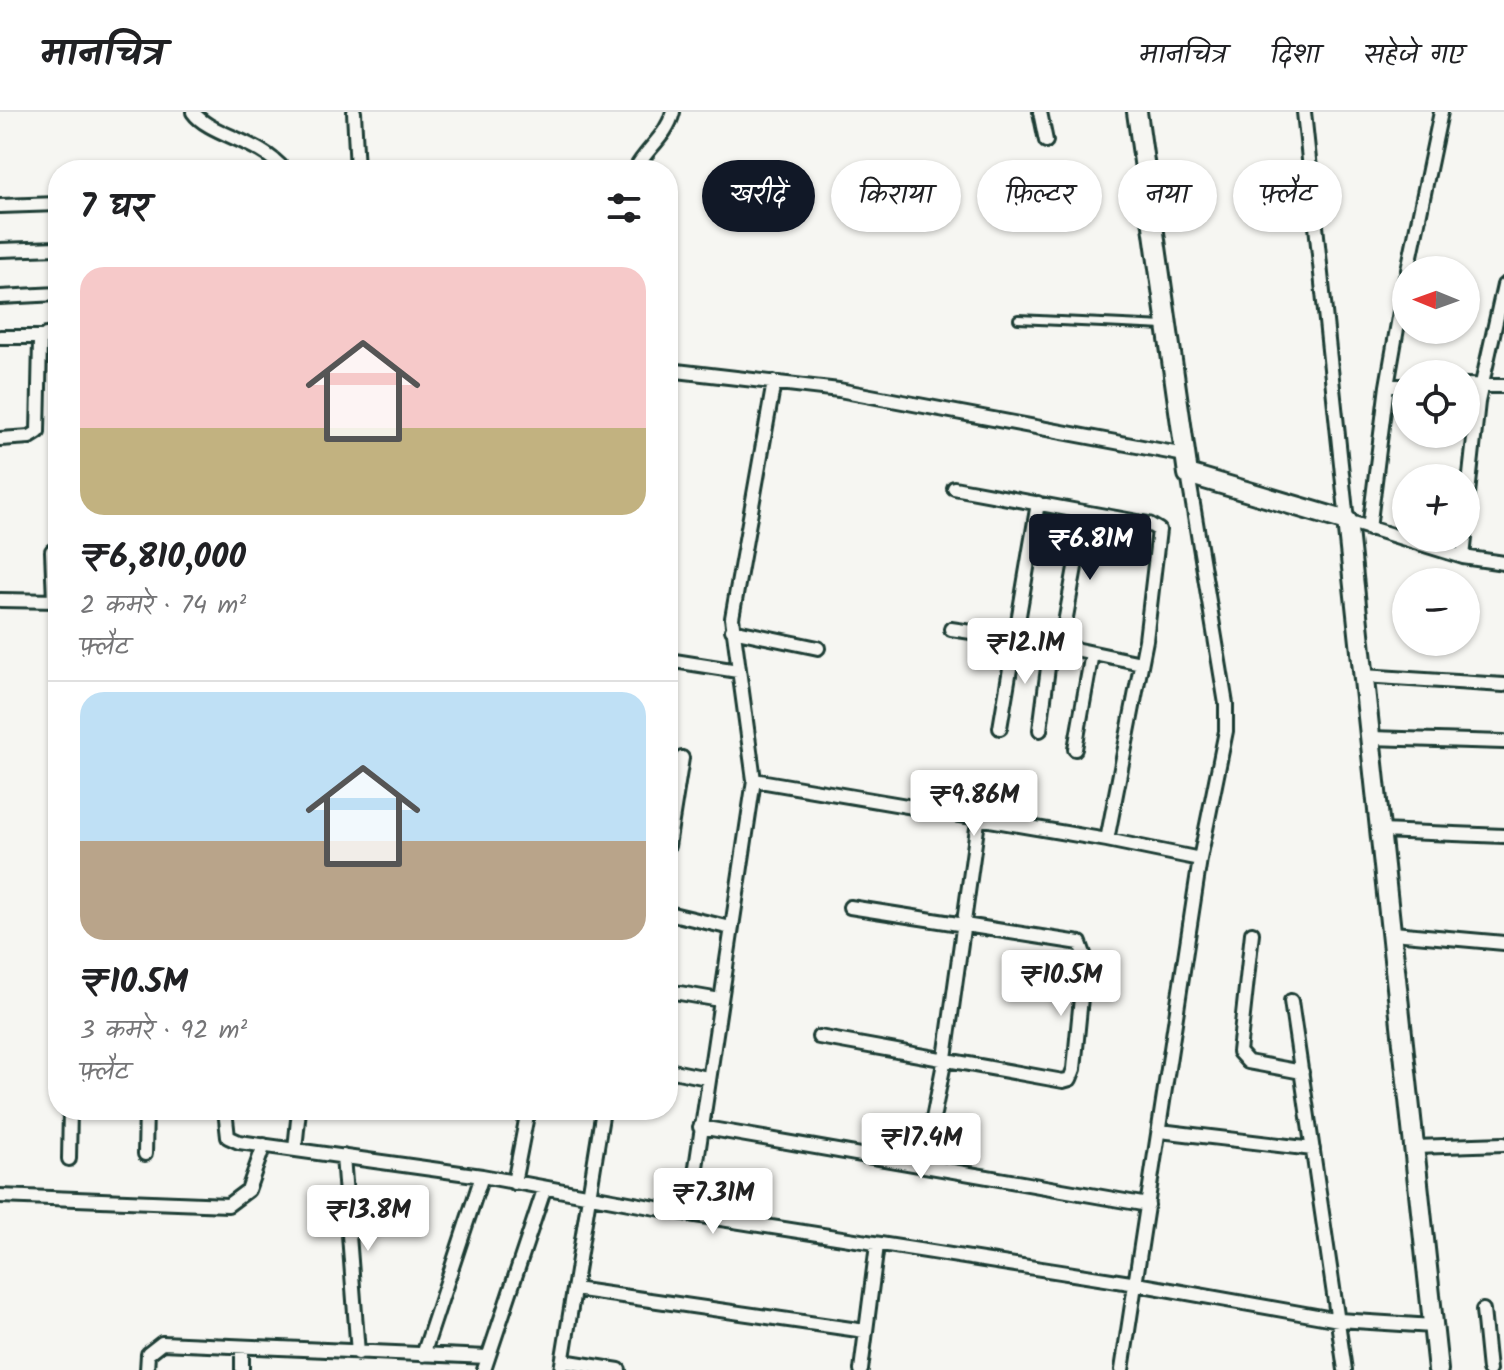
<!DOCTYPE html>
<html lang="hi">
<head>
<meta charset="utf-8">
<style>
  :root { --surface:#fff; --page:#f6f6f6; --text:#202124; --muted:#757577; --line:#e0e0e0; --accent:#111827 }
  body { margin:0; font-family:Kalam,"Playpen Sans Deva",sans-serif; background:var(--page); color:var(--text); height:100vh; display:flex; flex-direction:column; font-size:30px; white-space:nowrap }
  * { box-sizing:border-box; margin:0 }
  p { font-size:26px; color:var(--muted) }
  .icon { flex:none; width:44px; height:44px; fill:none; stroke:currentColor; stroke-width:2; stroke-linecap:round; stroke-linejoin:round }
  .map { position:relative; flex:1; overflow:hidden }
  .sheet { position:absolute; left:48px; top:48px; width:630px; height:960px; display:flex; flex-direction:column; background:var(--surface); border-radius:32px; box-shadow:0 2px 6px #0004 }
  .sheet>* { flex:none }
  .top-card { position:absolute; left:702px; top:48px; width:682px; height:72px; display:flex; gap:16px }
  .needle { width:52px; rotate:271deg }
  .controls { position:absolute; left:1392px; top:144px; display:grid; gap:16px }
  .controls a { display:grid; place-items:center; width:88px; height:88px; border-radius:50%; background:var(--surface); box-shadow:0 2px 6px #0004; font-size:40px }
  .price { position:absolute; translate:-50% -68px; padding:0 18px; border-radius:8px; background:#fff; color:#222; font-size:26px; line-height:52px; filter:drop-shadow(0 2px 4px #0008) }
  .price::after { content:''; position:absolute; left:50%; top:48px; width:24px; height:18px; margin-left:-12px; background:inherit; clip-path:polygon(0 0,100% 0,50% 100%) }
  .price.current { background:var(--accent); color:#fff }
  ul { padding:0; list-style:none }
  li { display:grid; align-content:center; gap:16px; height:424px; padding:0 32px }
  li+li { border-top:2px solid var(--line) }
  li span { display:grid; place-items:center; height:248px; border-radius:24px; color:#555 }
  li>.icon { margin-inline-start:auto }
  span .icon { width:144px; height:144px; fill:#fffc; stroke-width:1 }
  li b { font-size:34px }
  h2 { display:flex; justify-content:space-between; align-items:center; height:96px; padding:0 32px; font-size:34px }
  .tag { padding:0 28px; border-radius:36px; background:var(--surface); box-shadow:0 2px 6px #0004; font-size:28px; line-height:72px }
  .tag.current { background:var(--accent); color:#fff }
  header { display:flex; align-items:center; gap:48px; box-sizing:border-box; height:112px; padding:0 40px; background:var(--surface); border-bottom:2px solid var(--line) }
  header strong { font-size:38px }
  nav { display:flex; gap:44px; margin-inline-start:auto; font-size:28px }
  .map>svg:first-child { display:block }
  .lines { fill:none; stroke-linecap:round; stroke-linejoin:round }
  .service-casing { stroke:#1f3d34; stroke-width:12 }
  .minor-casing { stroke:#1f3d34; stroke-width:18 }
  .secondary-casing { stroke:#1f3d34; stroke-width:24 }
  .service { stroke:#f6f6f2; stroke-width:6 }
  .minor { stroke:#f6f6f2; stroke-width:12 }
  .secondary { stroke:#f6f6f2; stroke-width:18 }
</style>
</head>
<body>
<header>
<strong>मानचित्र</strong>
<nav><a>मानचित्र</a><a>दिशा</a><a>सहेजे गए</a></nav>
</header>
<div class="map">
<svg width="1504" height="1258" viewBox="0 0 1504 1258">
  <rect width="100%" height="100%" fill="#f6f6f2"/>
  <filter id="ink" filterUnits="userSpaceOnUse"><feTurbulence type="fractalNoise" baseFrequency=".0125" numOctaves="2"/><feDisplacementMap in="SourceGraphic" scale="16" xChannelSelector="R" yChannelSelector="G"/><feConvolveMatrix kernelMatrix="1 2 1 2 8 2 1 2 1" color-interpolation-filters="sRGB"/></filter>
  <g filter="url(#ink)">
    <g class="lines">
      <defs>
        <path id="service" d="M1018,207L1165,214"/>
        <path id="minor" d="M193,0C209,23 260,28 284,58
          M354,0L357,58
          M1040,0L1046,29
          M1304,0L1347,409L1463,445L1504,451
          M635,58C646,37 667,24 673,0
          M0,94L58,92
          M0,138L58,136
          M1408,158L1441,0
          M0,185L58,182
          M0,225H42
          M668,258L839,278L1185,343
          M1466,273L1504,274
          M1387,274H1406
          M0,327L30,325L38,320L40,230L46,223L58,222
          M954,376L1149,412L1159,418L1146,528L1107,728
          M1466,400L1478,290L1504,173
          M1369,417L1387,274L1406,165
          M52,439L54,488
          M1463,445L1465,426
          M0,488L58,489
          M951,517L1051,532L1141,551
          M732,518L818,536
          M1061,533L1085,400
          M668,548L738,559
          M1363,564L1504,573
          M1000,616L1038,391
          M1040,618L1051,532
          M1370,626L1504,630
          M1075,637L1092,541
          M754,668L1107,728L1200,747
          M1380,719L1504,724
          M668,734L682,646
          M668,801L731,816
          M1252,821L1239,940L1248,950L1302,960
          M1393,821L1504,831
          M668,879L720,888
          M1291,889L1345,1258
          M819,925L1063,969L1070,967L1074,957L1085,845L1080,831L850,795
          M668,958L707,966
          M225,998L228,1025L239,1030L482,1064L689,1102L1137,1172L1339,1208L1433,1214
          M700,1015L1148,1093
          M1160,1019L1313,1037
          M1415,1035L1504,1032
          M295,1037L299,998
          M145,1042L146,998
          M343,1044L358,1241
          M69,1047L70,998
          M924,1052L945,946L978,709
          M514,1071L528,998
          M0,1084L228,1093L248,1078L264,1033
          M689,1102L754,668L732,506L774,270
          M574,1177L865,1219
          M1483,1198L1489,1258
          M423,1243L482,1064
          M563,1249L619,1258
          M147,1258L148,1242L162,1231L488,1245
          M242,1258V1236
          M484,1258L544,1078
          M561,1258L603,998
          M861,1258L877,1133
          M1122,1258L1200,747L1226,619V592L1188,362"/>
        <path id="secondary" d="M1137,0L1188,362L1347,409L1438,1258"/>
      </defs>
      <use href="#service" class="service-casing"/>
      <use href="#minor" class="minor-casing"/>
      <use href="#secondary" class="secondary-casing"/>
      <use href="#service" class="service"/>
      <use href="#minor" class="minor"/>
      <use href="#secondary" class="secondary"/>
    </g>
  </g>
</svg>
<div class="controls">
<a><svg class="needle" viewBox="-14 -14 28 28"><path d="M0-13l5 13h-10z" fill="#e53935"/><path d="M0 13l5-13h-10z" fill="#757577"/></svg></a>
<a><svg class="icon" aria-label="locate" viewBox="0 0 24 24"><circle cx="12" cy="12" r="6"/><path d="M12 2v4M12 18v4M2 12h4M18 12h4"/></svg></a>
<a>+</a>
<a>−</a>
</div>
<b class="price current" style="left:1090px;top:470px">₹6.81M</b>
<b class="price" style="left:1025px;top:574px">₹12.1M</b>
<b class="price" style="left:974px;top:726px">₹9.86M</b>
<b class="price" style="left:1061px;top:906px">₹10.5M</b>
<b class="price" style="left:921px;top:1069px">₹17.4M</b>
<b class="price" style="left:713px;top:1124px">₹7.31M</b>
<b class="price" style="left:368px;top:1141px">₹13.8M</b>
<div class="top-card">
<a class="tag current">खरीदें</a>
<a class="tag">किराया</a>
<a class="tag">फ़िल्टर</a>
<a class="tag">नया</a>
<a class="tag">फ़्लैट</a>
</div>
<section class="sheet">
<h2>7 घर<svg class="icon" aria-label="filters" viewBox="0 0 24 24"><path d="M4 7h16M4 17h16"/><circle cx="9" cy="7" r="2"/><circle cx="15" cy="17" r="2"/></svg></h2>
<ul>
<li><span style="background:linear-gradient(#f6c9c9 65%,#c2b280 0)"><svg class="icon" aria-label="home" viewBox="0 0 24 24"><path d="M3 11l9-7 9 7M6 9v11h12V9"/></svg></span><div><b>₹6,810,000</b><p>2 कमरे · 74 m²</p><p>फ़्लैट</p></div></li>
<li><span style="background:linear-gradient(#bfe0f5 60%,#b9a48a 0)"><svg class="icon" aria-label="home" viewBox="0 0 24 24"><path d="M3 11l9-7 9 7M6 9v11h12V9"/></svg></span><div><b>₹10.5M</b><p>3 कमरे · 92 m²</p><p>फ़्लैट</p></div></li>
</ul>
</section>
</div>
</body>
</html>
